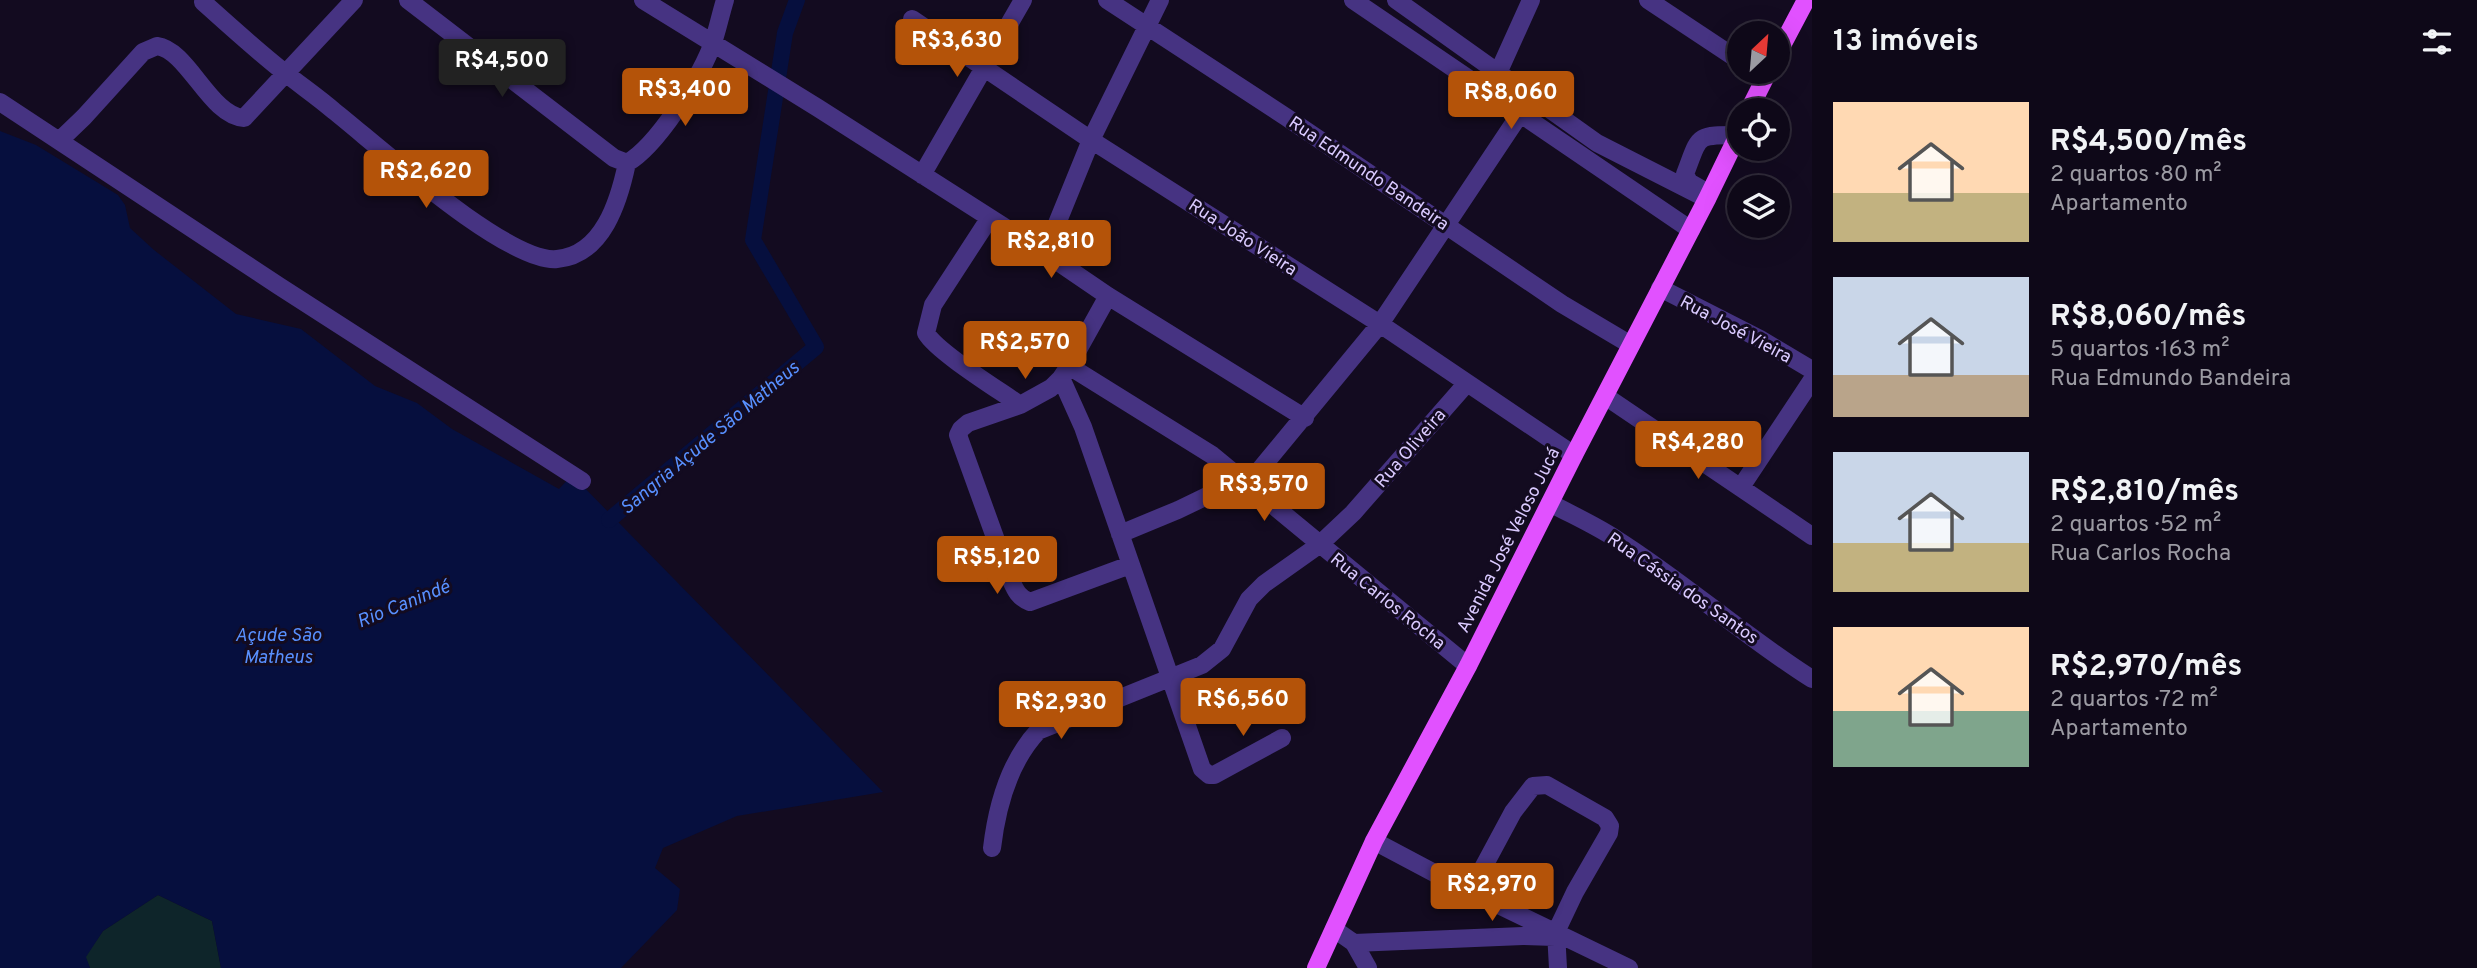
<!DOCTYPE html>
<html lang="pt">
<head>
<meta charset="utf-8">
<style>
  :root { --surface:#0e0818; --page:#171121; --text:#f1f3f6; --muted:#9b9aa2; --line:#2e2937; --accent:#b45309 }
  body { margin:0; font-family:Overpass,sans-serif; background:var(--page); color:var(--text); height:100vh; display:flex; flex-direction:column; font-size:26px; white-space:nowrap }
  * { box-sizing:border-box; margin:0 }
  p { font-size:23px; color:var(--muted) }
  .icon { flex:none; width:38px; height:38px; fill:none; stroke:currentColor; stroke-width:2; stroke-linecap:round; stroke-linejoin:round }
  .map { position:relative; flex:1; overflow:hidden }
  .panel { display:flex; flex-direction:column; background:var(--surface); width:665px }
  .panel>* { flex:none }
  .needle { width:46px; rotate:26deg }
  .buttons { position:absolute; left:1727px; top:21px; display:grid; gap:14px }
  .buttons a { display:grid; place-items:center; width:63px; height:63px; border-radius:50%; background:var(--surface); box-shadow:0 7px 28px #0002,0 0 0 2px var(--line); font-size:35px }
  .price { position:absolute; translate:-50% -60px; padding:0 16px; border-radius:7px; background:var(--accent); color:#fff; font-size:23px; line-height:46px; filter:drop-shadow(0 2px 4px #0008) }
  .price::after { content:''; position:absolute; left:50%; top:42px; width:21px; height:16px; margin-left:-10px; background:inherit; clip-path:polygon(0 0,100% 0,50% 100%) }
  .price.selected { background:#222; color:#fff }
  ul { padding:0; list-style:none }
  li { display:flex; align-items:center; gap:21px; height:175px; padding:0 21px }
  li span { display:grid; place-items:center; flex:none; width:196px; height:140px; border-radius:0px; color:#555 }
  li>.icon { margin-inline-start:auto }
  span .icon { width:84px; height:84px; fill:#fffc; stroke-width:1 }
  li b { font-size:30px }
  h2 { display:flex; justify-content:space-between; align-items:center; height:84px; padding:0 21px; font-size:30px }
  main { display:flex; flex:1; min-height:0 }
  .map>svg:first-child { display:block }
  .green { fill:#0e252a }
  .water { fill:#060f3e }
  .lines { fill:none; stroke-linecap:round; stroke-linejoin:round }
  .canal { stroke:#060f3e; stroke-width:16 }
  .minor { stroke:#463382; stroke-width:18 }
  .major { stroke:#e151ff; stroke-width:18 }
  .labels { text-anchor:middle; stroke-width:6; stroke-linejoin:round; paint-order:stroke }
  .street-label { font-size:18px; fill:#dacaff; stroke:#130b20 }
  .water-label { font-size:19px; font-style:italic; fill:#5890ff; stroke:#130b20 }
</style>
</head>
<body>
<main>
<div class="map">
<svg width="1812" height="968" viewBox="0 0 1812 968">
  <rect width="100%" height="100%" fill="#130b20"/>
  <path class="green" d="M158,895L212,921L221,968H90L85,957L103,931Z"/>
  <path class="water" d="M0,131L36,145L118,195L125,205L130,228L154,250L236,314L301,329L375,386L417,403L452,429L559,489L572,475L883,792L737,816L663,848L655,868L680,889L677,910L621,968H221L212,921L158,895L103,931L86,957L90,968H0Z"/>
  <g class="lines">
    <path class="canal" d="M609,520L816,347L753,240L785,33L797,0"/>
    <path class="minor" d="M408,0L614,158L627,163C657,146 698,80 711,48C717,33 720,16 725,0
      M643,0L818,108L1045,253L1108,296L1305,418
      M1107,0L1286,117L1562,304L1631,345
      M1353,0L1691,230
      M1396,0L1597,143L1707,199
      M1648,0L1740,61
      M203,2C230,26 256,50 284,72C300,85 318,97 334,111C376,144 508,264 557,259C603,255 619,201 627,163
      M912,19L1091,140L1380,324L1574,455
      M1494,82L1531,0
      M0,102L279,286L582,481
      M59,141L84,117L143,52L157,46C188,50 210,116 244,118L354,0
      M922,175L1023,0
      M1703,190L1689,182L1685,174C1700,135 1695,135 1737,135
      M989,219L933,305L926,333C937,352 999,390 1020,405
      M1045,253L1091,140L1160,0
      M1660,288L1760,339L1812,370
      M1108,296L1069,366L1061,378L1051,388L1020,405L968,423L961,429L958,435L1009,576C1015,589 1017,597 1030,602L1130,565
      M1069,366L1212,455L1468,666
      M1061,378L1083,427L1202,769L1209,775H1214L1282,738
      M1605,396L1812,536
      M1248,484L1380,324L1520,114
      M1741,487L1812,380
      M1550,503C1572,515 1595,525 1616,539C1684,582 1744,636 1812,679
      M1120,534L1178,510L1242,479
      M1374,841L1455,884L1629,968
      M992,848C997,806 1009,762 1038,731L1202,665L1222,649L1249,599L1264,584L1319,545L1353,513L1467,383
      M1470,892L1513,812L1533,786L1547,785L1605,818L1610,826L1609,833L1575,892L1556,932L1558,968
      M1334,929L1354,943L1368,968
      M1354,943L1523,936L1555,937"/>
    <path class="major" d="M1778,53L1806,0
      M1749,110L1768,72
      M1316,968L1374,841L1468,666L1574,455L1707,199L1740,131"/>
  </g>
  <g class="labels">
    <g class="street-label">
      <text transform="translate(1369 173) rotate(34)" y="6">Rua Edmundo Bandeira</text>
      <text transform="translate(1243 237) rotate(33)" y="6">Rua João Vieira</text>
      <text transform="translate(1736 329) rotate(28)" y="6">Rua José Vieira</text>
      <text transform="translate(1410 448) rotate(-49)" y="6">Rua Oliveira</text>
      <text transform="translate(1508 540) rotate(-63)" y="6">Avenida José Veloso Jucá</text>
      <text transform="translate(1683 588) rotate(35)" y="6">Rua Cássia dos Santos</text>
      <text transform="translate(1388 601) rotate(39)" y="6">Rua Carlos Rocha</text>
    </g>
    <g class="water-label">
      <text transform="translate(709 437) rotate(-40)" y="7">Sangria Açude São Matheus</text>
      <text transform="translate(403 603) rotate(-22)" y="7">Rio Canindé</text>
      <text x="278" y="641">Açude São<tspan x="278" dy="22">Matheus</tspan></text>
    </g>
  </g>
</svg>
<div class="buttons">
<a><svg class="needle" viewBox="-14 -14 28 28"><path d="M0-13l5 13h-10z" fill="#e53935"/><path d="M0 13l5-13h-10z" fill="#9b9aa2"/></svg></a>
<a><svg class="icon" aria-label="locate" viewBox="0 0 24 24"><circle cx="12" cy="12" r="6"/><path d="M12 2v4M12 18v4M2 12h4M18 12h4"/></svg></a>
<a><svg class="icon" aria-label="layers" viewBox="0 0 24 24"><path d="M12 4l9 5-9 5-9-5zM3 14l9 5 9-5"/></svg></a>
</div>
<b class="price" style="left:957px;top:79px">R$3,630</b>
<b class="price selected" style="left:502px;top:99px">R$4,500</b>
<b class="price" style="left:685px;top:128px">R$3,400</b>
<b class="price" style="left:1511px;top:131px">R$8,060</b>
<b class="price" style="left:426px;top:210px">R$2,620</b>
<b class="price" style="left:1051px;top:280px">R$2,810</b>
<b class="price" style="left:1025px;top:381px">R$2,570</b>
<b class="price" style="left:1698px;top:481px">R$4,280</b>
<b class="price" style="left:1264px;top:523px">R$3,570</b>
<b class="price" style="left:997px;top:596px">R$5,120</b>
<b class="price" style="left:1243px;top:738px">R$6,560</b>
<b class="price" style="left:1061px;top:741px">R$2,930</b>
<b class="price" style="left:1492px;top:923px">R$2,970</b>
</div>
<section class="panel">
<h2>13 imóveis<svg class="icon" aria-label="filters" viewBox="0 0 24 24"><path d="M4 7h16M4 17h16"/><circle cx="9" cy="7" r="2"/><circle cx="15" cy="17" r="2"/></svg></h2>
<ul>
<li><span style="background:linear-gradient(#ffd9b3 65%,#c2b280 0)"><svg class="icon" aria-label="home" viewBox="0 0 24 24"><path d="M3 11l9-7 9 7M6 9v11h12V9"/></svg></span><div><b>R$4,500/mês</b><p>2 quartos · 80 m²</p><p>Apartamento</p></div></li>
<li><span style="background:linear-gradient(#c9d6e8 70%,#b9a48a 0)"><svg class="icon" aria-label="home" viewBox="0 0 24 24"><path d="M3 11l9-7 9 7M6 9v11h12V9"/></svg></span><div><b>R$8,060/mês</b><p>5 quartos · 163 m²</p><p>Rua Edmundo Bandeira</p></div></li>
<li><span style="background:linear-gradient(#c9d6e8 65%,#c2b280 0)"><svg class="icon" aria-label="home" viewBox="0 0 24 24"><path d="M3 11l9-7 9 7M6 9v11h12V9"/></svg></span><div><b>R$2,810/mês</b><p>2 quartos · 52 m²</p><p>Rua Carlos Rocha</p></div></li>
<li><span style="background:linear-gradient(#ffd9b3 60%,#7fa58c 0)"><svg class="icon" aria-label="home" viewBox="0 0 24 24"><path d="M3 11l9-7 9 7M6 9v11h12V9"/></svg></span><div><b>R$2,970/mês</b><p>2 quartos · 72 m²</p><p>Apartamento</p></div></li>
</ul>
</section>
</main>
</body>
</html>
